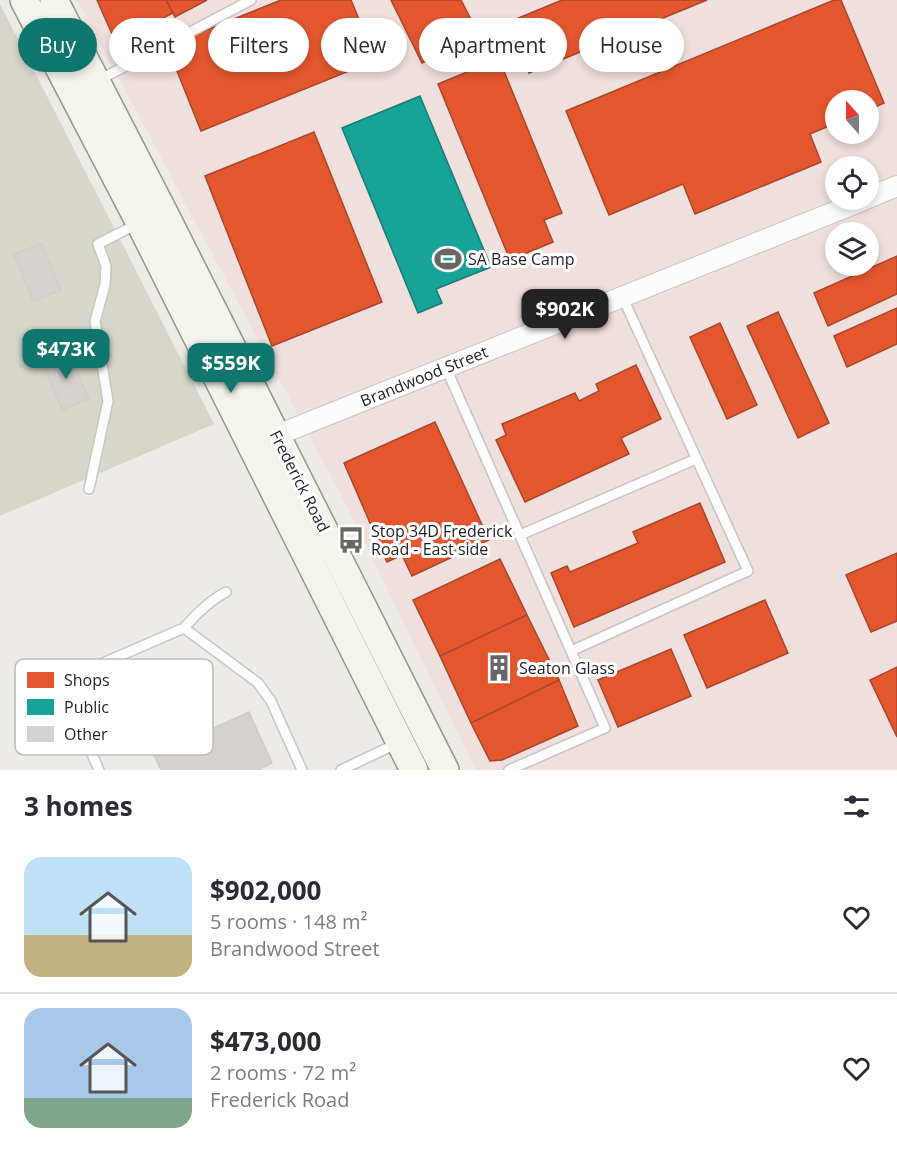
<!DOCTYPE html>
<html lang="en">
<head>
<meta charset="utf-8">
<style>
  :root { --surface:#fff; --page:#f2f2f3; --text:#2b2b33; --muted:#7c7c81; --line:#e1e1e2; --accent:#0f766e }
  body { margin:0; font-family:"Open Sans",sans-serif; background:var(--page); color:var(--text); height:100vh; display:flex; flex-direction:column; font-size:22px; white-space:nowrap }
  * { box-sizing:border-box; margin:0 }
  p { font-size:20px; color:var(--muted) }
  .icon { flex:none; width:33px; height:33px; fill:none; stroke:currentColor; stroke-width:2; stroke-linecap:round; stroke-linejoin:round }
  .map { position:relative; height:770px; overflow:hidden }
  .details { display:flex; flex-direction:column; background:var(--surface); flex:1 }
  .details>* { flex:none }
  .top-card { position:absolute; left:18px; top:18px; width:861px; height:54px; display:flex; gap:12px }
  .needle { width:39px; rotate:339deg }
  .buttons { position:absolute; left:825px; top:90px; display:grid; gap:12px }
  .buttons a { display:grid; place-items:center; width:54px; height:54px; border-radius:50%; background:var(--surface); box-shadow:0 3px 9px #0003; font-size:30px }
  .price { position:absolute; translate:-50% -51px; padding:0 14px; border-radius:12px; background:var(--accent); color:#fff; font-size:20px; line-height:39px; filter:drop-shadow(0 2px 3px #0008) }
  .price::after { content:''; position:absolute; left:50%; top:36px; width:18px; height:14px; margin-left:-9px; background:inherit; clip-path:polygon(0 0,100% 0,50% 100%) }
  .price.current { background:#222; color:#fff }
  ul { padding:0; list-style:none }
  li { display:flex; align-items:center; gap:18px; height:150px; padding:0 24px }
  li+li { border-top:2px solid var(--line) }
  li span { display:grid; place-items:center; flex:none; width:168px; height:120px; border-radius:18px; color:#555 }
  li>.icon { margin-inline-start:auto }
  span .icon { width:72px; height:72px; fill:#fffc; stroke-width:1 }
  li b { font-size:26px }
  h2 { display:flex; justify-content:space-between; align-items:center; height:72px; padding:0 24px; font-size:26px }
  .chip { padding:0 21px; border-radius:27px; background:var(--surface); box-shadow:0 3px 9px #0003; font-size:21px; line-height:54px }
  .chip.current { background:var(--accent); color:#fff }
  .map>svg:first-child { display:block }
  .commercial { fill:#efdfdd; fill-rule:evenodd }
  .construction { fill:#d6d6c9 }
  .shops { fill:#e4572e; stroke:#a9462a; stroke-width:1.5 }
  .public { fill:#17a398; stroke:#197b74; stroke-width:1.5 }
  .building { fill:#d4d1ce; stroke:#d0cdc9; stroke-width:1.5 }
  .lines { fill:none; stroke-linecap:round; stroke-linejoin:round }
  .lane-casing { stroke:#c6c5c4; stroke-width:12 }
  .street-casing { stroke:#c6c5c4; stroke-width:22 }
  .secondary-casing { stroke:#949780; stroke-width:30 }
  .lane { stroke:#fcfcfc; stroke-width:9 }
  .street { stroke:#fcfcfc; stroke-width:20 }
  .secondary { stroke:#f3f4eb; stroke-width:27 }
  .labels { text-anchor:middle; stroke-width:6; stroke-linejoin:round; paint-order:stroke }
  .poi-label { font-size:16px; fill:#1f1f1f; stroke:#fff; text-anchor:start }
  .street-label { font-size:16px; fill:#1f1f1f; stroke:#fff }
  .key { fill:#fff; stroke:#bcbcbc; stroke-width:1.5 }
  .key-label { font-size:16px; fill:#1f1f1f }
</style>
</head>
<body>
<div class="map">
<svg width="897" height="770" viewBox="0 0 897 770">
  <rect width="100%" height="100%" fill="#edebe8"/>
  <path class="commercial" d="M77,0H897V770H476L342,497ZM836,100H868V134H836ZM836,166H868V200H836ZM836,232H868V266H836Z"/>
  <path class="construction" d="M0,4L214,424L0,516Z"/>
  <path class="shops" d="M97,0H166L173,13L116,43Z
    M166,0H207L175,17Z
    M281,0H351L376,60L201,131L167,46Z
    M391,0H461L481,39L422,63Z
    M562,0H707L529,73L509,22Z
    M834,0H841L884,103L868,110V100H836V123L810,134L821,162L695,214L683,184L609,215L566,111Z
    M499,59L562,213L544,220L553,242L510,260L438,84Z
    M314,132L382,302L272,346L205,176Z
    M897,256V294L828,326L814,293Z
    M897,308V344L847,367L834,336Z
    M778,312L829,423L798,438L747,326Z
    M720,323L757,405L727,419L690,337Z
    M636,365L661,419L621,438L629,454L525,502L496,440L506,435L502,424L575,393L579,401L599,391L596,384Z
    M435,422L489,540L412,576L402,555L387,562L344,463Z
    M700,503L725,562L574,627L551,573L567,566L570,572L638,543L633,532Z
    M897,553V621L871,632L846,575Z
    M500,559L527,615L440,656L413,600Z
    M765,600L788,653L707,688L684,635Z
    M527,615L559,680L471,723L440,656Z
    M671,649L691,696L618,727L598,680Z
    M897,667V737L870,680Z
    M559,680L578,726L502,760L490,761L471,723Z"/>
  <path class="public" d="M420,96L491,267L436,289L442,303L418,313L342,128Z"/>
  <path class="building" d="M41,243L61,290L33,301L14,255Z
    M69,351L89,399L62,410L42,362Z
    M249,712L272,763L258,770H161L154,755Z"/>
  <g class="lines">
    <defs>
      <path id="lane" d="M99,80L251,0
        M446,368L605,728L509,770
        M89,489L108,401L95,321L105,285L106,266L98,244L137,224
        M520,535L696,459
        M184,628C197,613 209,601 226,592
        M571,651L748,571L622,296
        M99,770L68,699L69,686L80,673L184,628L258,683L271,701L302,770
        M341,770L398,743"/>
      <path id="street" d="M868,198L897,186
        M265,440L864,200"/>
      <path id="secondary" d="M24,0L140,223L414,770
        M54,0L163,211L445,770"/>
    </defs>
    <use href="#lane" class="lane-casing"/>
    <use href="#street" class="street-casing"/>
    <use href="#secondary" class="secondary-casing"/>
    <use href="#lane" class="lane"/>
    <use href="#street" class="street"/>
    <use href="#secondary" class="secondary"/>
  </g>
  <defs>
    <symbol id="stadium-bare" viewBox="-9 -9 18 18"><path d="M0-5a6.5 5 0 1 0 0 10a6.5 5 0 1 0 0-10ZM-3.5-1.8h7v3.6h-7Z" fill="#676665" stroke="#fff" stroke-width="2.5" paint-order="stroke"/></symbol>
    <symbol id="bus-bare" viewBox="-9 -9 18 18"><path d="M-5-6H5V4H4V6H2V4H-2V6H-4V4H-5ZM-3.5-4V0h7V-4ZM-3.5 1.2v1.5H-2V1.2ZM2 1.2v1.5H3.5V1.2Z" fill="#676665" stroke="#fff" stroke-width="2.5" paint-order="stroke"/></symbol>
    <symbol id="building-bare" viewBox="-9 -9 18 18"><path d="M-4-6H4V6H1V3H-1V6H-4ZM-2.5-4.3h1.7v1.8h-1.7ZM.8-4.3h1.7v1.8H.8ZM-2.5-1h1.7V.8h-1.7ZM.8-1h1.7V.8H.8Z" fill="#676665" stroke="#fff" stroke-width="2.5" paint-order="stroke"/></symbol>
  </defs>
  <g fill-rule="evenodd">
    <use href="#stadium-bare" x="429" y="240" width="38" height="38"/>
    <use href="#bus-bare" x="332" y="521" width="38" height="38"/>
    <use href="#building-bare" x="480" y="649" width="38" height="38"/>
  </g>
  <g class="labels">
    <g class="poi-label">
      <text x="468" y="265">SA Base Camp</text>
      <text x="371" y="537">Stop 34D Frederick<tspan x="371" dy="18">Road - East side</tspan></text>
      <text x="519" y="674">Seaton Glass</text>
    </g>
    <g class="street-label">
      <text transform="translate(424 376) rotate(-22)" y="6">Brandwood Street</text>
      <text transform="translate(300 481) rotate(63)" y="6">Frederick Road</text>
    </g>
  </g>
  <rect x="15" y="659" width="198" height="96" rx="9" class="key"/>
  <rect x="27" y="672" width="27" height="16" fill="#e4572e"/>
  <rect x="27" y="699" width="27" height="16" fill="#17a398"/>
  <rect x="27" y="726" width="27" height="16" fill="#d4d1ce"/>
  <g class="key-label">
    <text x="64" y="686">Shops</text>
    <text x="64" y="713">Public</text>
    <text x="64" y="740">Other</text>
  </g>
</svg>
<div class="buttons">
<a><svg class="needle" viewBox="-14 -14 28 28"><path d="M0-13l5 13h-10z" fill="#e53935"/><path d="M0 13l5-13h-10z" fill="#7c7c81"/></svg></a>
<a><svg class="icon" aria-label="locate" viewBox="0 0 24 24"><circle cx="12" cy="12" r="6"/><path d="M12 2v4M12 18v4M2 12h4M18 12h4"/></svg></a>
<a><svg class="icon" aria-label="layers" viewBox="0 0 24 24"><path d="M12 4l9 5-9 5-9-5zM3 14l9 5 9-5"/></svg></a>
</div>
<b class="price current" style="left:565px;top:340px">$902K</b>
<b class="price" style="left:66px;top:380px">$473K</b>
<b class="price" style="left:231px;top:394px">$559K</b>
<div class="top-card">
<a class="chip current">Buy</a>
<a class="chip">Rent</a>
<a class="chip">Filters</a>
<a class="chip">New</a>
<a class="chip">Apartment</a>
<a class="chip">House</a>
</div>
</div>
<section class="details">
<h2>3 homes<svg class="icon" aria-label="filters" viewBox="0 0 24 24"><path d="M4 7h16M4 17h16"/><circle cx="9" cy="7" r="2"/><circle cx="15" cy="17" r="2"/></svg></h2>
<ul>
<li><span style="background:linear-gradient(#bfe0f5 65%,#c2b280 0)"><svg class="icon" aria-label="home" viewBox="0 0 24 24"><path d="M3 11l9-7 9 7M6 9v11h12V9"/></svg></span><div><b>$902,000</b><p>5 rooms · 148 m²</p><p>Brandwood Street</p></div><svg class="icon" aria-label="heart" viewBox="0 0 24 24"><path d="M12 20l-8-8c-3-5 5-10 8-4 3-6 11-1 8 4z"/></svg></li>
<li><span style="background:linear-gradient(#a9c7e8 75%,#7fa58c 0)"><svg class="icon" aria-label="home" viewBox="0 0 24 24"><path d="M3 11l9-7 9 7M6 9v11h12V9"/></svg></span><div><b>$473,000</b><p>2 rooms · 72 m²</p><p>Frederick Road</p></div><svg class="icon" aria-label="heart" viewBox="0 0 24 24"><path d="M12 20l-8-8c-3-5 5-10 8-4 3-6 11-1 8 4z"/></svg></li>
</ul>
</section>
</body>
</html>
